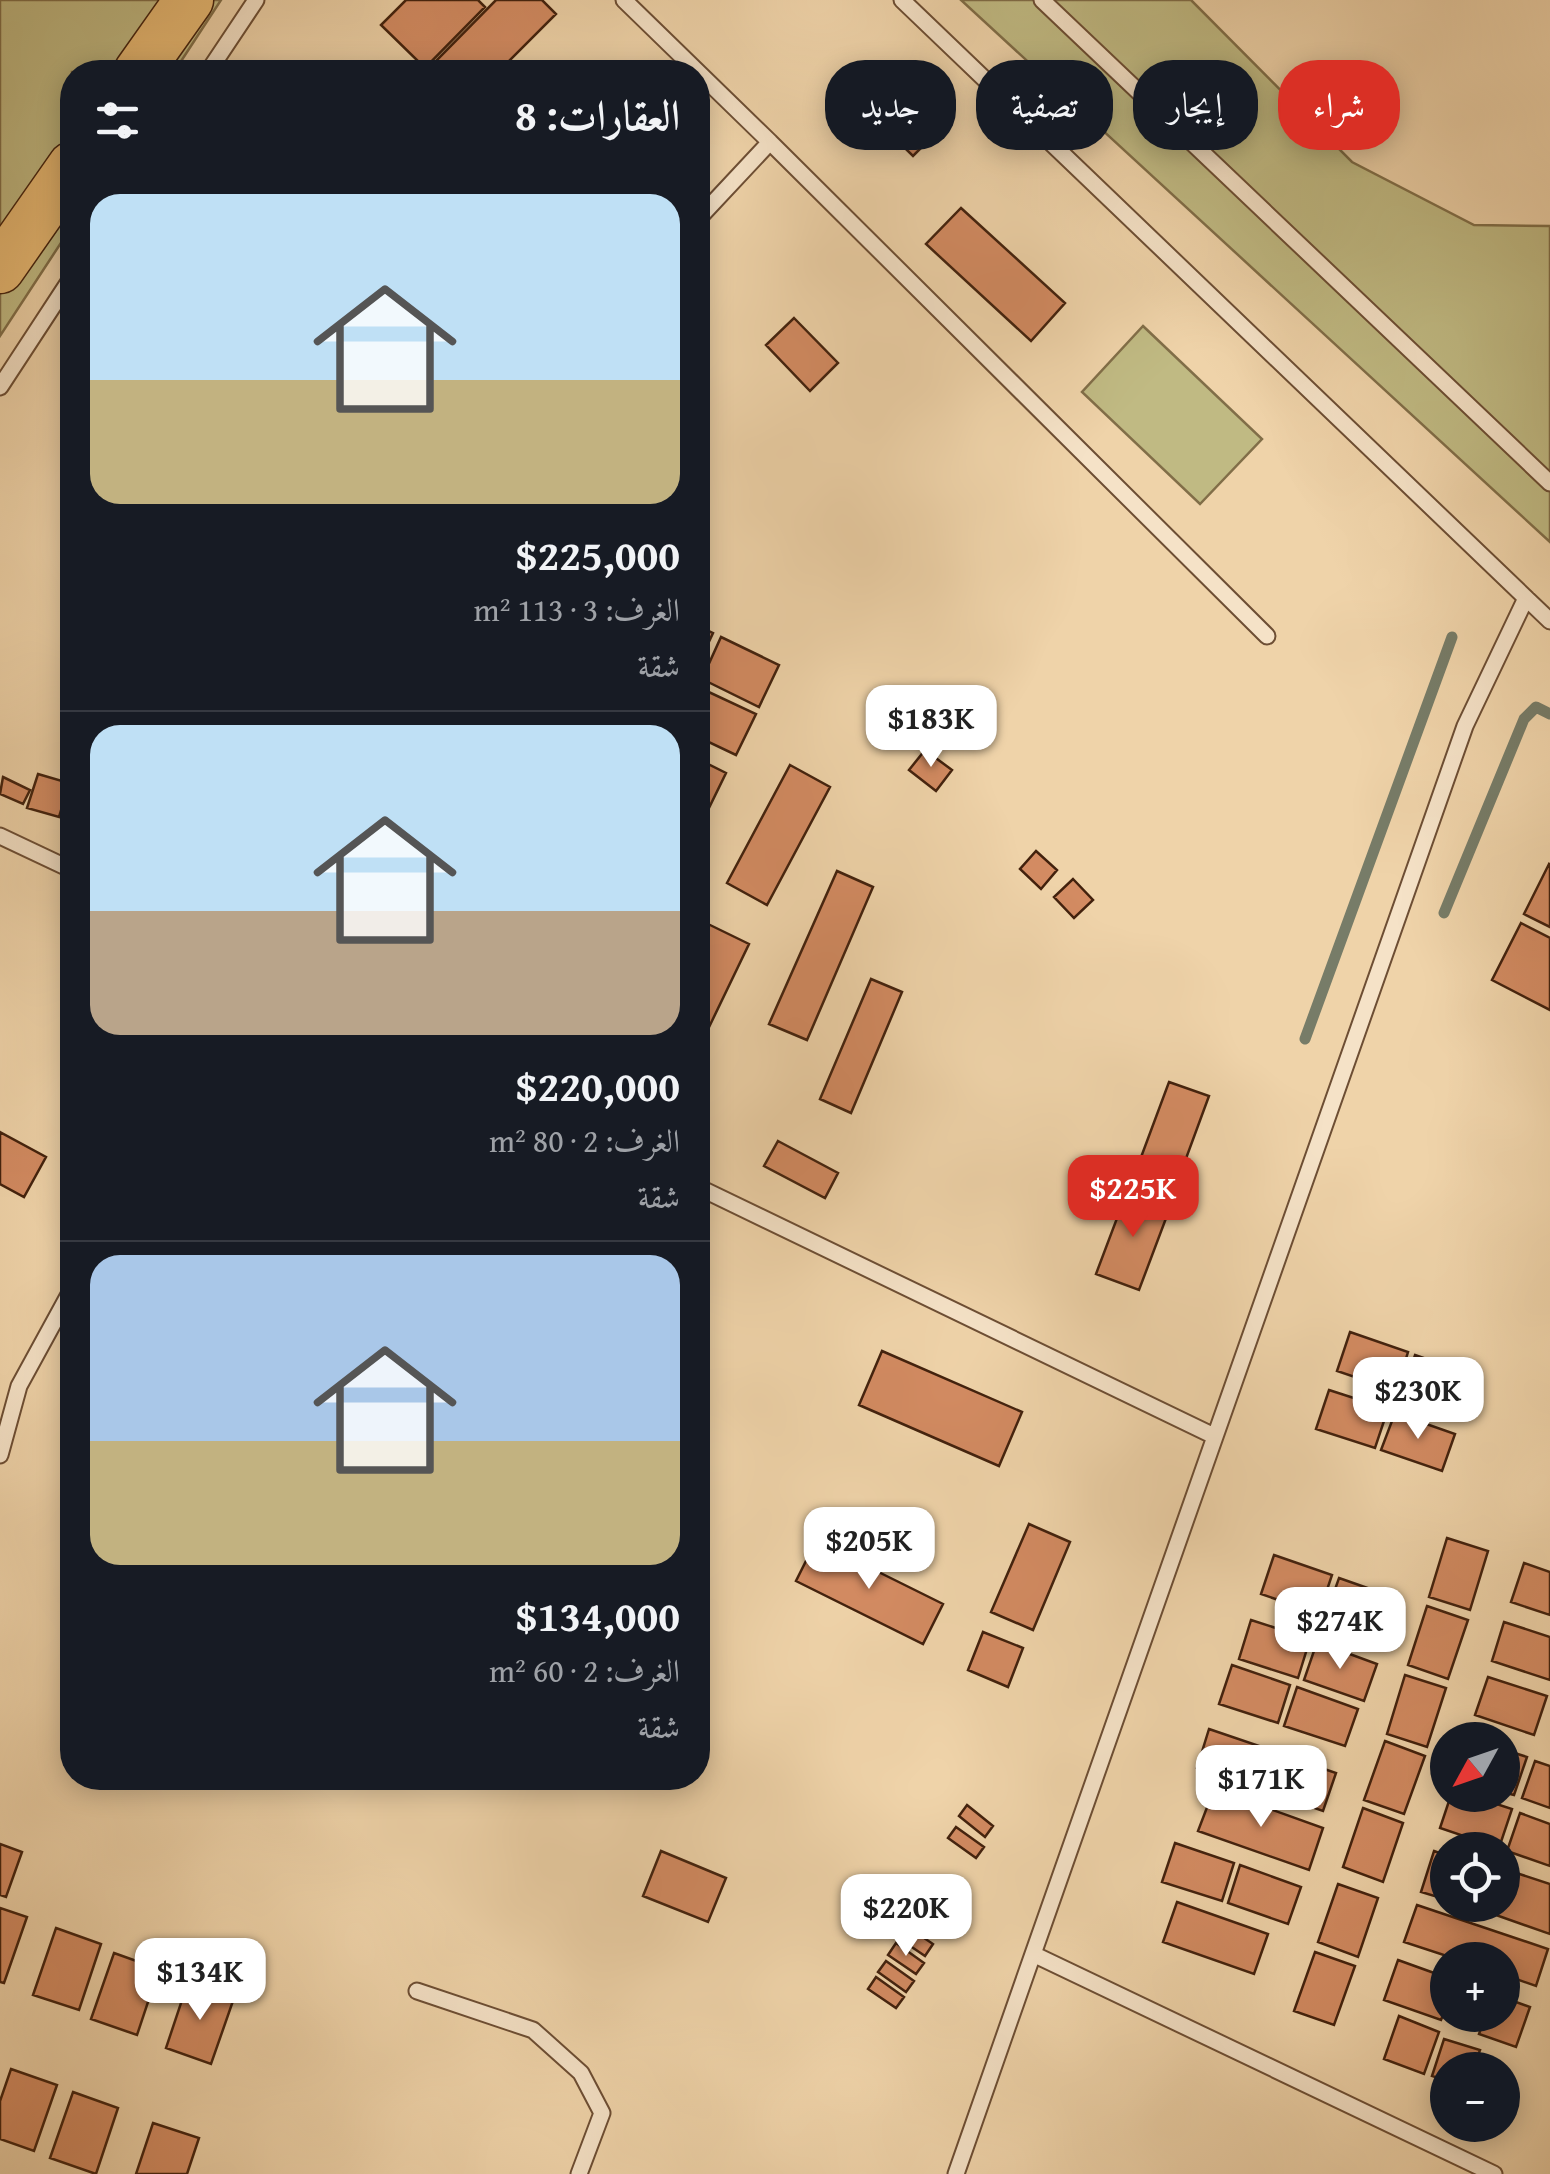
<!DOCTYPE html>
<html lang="ar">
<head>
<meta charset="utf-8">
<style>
  :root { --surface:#171b24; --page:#242831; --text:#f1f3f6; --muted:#9ea1a6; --line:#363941; --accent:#d93025 }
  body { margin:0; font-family:"Gentium Book Plus",Amiri,serif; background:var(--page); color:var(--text); direction:rtl; height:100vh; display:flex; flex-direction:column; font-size:38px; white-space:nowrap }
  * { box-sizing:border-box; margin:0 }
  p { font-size:32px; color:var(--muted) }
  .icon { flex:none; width:55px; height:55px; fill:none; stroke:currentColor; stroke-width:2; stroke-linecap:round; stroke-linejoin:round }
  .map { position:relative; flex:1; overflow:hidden; direction:ltr }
  .sheet { position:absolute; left:60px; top:60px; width:650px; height:1730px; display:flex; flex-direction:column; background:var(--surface); border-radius:40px; box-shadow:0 5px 25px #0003; direction:rtl }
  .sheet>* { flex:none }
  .top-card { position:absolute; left:740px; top:60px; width:660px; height:90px; direction:rtl; display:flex; gap:20px }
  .needle { width:65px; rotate:230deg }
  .fabs { position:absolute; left:1430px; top:1722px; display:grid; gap:20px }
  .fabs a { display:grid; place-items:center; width:90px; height:90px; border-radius:50%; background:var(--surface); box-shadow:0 5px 25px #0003; font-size:50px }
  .price { position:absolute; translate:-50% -85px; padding:0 22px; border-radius:20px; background:#fff; color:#222; font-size:32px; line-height:65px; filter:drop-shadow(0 2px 5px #0008) }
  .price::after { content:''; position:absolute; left:50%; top:60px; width:30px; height:22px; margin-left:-15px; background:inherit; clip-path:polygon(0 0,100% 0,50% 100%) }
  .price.selected { background:var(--accent); color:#fff }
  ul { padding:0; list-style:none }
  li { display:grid; align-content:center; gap:20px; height:530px; padding:0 30px }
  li+li { border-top:2px solid var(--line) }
  li span { display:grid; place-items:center; height:310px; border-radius:30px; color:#555 }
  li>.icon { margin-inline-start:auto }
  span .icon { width:180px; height:180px; fill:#fffc; stroke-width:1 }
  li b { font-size:42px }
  h2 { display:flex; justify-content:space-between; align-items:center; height:120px; padding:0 30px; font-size:42px }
  .tag { padding:0 35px; border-radius:40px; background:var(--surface); box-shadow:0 5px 25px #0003; font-size:35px; line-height:90px }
  .tag.selected { background:var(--accent); color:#fff }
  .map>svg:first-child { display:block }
  .green { fill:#c0ba83; stroke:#816e48; stroke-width:2.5 }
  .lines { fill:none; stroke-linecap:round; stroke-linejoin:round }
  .stream { stroke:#777c68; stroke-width:11 }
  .building { fill:#d38b62; stroke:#42210d; stroke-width:2.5 }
  .service-casing { stroke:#6d4e34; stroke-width:19 }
  .primary-casing { stroke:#42210d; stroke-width:51 }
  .service { stroke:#f5e2c7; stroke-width:15 }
  .primary { stroke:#e8ba74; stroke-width:48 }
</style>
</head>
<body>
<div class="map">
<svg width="1550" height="2174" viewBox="0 0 1550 2174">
  <rect width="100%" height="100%" fill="#efd3a9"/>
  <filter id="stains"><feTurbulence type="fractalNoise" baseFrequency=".002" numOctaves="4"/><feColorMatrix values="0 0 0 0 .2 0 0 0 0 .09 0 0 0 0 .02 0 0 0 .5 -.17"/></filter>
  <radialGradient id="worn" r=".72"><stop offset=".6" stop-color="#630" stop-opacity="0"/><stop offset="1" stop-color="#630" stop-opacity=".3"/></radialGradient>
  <path class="green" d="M0,0H221L174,72H72V226L0,336Z
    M961,0H1191L1352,162L1474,225L1550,226V542Z
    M1143,326L1262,439L1200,504L1082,392Z"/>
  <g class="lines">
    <path class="stream" d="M1444,913L1524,719L1536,707L1550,714
      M1305,1039L1452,637"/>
  </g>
  <path class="building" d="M406,0H478L485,7L425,68L381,25Z
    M496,0H542L556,14L498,72H430L427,70Z
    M884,88L933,136L913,156L864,108Z
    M961,208L1065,303L1031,341L926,244Z
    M794,318L838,363L810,391L766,345Z
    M698,626L713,633L698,665Z
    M721,637L779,665L759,707L702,679Z
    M698,687L756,714L736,755L698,737Z
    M925,750L952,770L936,791L909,770Z
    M698,759L726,773L706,814L698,810Z
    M790,765L830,787L767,905L727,883Z
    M38,774L69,783L59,817L27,808Z
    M3,777L30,790L23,804L0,794Z
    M1036,851L1057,870L1041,889L1020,869Z
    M1549,864L1550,865V927L1524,914Z
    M837,871L873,887L807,1040L769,1024Z
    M1073,879L1093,900L1074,918L1054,897Z
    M1521,923L1550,938V1010L1492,980Z
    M708,924L749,944L698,1050V947Z
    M871,979L902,992L851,1113L820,1099Z
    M1169,1082L1209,1096L1177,1183L1137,1168Z
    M0,1132L46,1157L24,1197L0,1184Z
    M778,1141L838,1173L825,1198L764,1166Z
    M1128,1189L1171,1205L1139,1290L1096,1274Z
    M1350,1332L1408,1352L1396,1391L1337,1371Z
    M882,1351L1022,1412L999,1466L859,1405Z
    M1415,1355L1475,1376L1463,1414L1403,1393Z
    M1329,1390L1388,1409L1375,1448L1316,1429Z
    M1395,1413L1455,1434L1442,1471L1381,1450Z
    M1029,1524L1070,1542L1033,1630L991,1612Z
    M1447,1538L1488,1551L1470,1610L1429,1597Z
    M816,1541L943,1604L923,1644L796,1581Z
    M1274,1555L1332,1575L1319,1614L1261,1594Z
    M1524,1563L1550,1572V1615L1511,1602Z
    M1339,1578L1399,1599L1386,1636L1326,1615Z
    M1427,1606L1468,1620L1448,1679L1408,1665Z
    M1251,1620L1310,1639L1298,1678L1239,1659Z
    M1504,1622L1550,1637V1680L1492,1661Z
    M983,1632L1023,1648L1008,1687L968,1670Z
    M1317,1642L1377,1664L1364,1701L1304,1680Z
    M1232,1665L1290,1685L1278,1723L1219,1704Z
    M1405,1675L1446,1688L1427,1747L1387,1734Z
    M1488,1677L1547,1696L1534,1735L1475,1715Z
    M1297,1687L1358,1709L1345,1746L1284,1726Z
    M1209,1729L1268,1749L1256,1788L1197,1768Z
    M1385,1741L1425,1756L1404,1814L1364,1800Z
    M1502,1749L1527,1757L1514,1795L1502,1792Z
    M1275,1752L1336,1773L1323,1811L1262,1790Z
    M1535,1761L1550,1766V1808L1522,1798Z
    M1214,1789L1323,1828L1309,1870L1198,1831Z
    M1451,1795H1469L1512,1809L1499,1848L1440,1828Z
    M967,1805L993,1826L985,1837L959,1816Z
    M1363,1808L1403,1823L1383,1882L1343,1867Z
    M1520,1813L1550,1824V1866L1507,1851Z
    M956,1827L984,1847L976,1858L948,1838Z
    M1175,1843L1234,1863L1222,1901L1162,1882Z
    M0,1844L22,1852L6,1897L0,1895Z
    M661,1851L726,1878L708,1922L643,1896Z
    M1434,1851L1448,1856V1900L1421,1892Z
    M1240,1865L1301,1887L1288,1924L1228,1903Z
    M1507,1870L1550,1884V1934L1493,1914L1496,1905H1502V1885Z
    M1338,1884L1378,1898L1358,1957L1318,1942Z
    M925,1891L953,1910L945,1921L917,1903Z
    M1177,1902L1268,1934L1254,1974L1163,1942Z
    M1417,1905L1548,1949L1536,1986L1502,1974V1960H1459L1404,1942Z
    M915,1907L943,1926L935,1937L908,1918Z
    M0,1908L27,1917L4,1983L0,1982Z
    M905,1925L933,1944L925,1956L897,1937Z
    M56,1928L101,1944L79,2010L33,1995Z
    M896,1943L924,1963L916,1974L888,1955Z
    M1315,1952L1355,1966L1334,2025L1294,2011Z
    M114,1953L159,1969L137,2035L91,2019Z
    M1398,1960L1448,1978V2003L1441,2020L1384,2000Z
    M886,1961L914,1981L906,1992L878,1972Z
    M876,1977L904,1997L896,2008L868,1989Z
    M188,1982L234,1998L211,2064L166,2048Z
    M1502,1997L1530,2007L1516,2047L1479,2034L1486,2015H1502Z
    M1399,2016L1439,2032L1424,2074L1384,2059Z
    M1444,2039L1480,2050L1473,2070H1448V2081L1432,2076Z
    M11,2069L57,2085L34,2151L0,2139V2101Z
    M73,2092L118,2108L96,2174L50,2158Z
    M153,2123L199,2138L187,2174H136Z"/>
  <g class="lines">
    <defs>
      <path id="service" d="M624,0L770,142
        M902,0L1550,621
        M1042,0L1550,483
        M208,72L256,0
        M698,219L770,142L1267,636
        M0,387L72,277
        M0,836L72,870
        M698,1187L1214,1436
        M0,1455L19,1386L72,1289
        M1033,1954L1465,726L1526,598
        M417,1991L533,2030L581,2073L602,2113L579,2174
        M956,2174L1033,1954L1494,2174"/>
      <path id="primary" d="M138,72L189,0
        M0,269L72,166"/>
    </defs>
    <use href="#service" class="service-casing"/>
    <use href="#primary" class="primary-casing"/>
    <use href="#service" class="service"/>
    <use href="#primary" class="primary"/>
  </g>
  <rect width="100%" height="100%" filter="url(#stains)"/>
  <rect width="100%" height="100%" fill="url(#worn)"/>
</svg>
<div class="fabs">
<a><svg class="needle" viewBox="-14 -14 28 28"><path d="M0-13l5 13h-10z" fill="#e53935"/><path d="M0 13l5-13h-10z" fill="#9ea1a6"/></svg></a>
<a><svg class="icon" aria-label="locate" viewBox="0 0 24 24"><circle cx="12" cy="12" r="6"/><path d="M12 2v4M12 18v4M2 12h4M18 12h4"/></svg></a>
<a>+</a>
<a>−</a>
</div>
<b class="price" style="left:931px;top:770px">$183K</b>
<b class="price selected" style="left:1133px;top:1240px">$225K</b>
<b class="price" style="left:1418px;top:1442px">$230K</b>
<b class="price" style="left:869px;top:1592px">$205K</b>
<b class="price" style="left:1340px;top:1672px">$274K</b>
<b class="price" style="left:1261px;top:1830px">$171K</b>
<b class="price" style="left:906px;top:1959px">$220K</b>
<b class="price" style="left:200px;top:2023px">$134K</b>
<div class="top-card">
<a class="tag selected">شراء</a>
<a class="tag">إيجار</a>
<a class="tag">تصفية</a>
<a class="tag">جديد</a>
</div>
<section class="sheet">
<h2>العقارات: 8<svg class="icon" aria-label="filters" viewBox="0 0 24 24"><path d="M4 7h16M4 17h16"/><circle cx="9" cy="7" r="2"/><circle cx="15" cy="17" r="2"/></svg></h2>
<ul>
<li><span style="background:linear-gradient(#bfe0f5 60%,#c2b280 0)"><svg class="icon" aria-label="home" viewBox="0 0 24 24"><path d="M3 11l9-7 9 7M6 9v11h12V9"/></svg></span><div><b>$225,000</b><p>الغرف: 3 · 113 m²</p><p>شقة</p></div></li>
<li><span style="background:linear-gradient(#bfe0f5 60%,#b9a48a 0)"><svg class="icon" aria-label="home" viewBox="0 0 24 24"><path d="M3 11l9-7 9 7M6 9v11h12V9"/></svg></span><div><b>$220,000</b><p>الغرف: 2 · 80 m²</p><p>شقة</p></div></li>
<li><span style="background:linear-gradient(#a9c7e8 60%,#c2b280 0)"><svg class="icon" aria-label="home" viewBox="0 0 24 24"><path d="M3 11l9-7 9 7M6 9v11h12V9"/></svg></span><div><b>$134,000</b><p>الغرف: 2 · 60 m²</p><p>شقة</p></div></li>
</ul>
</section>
</div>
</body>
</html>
